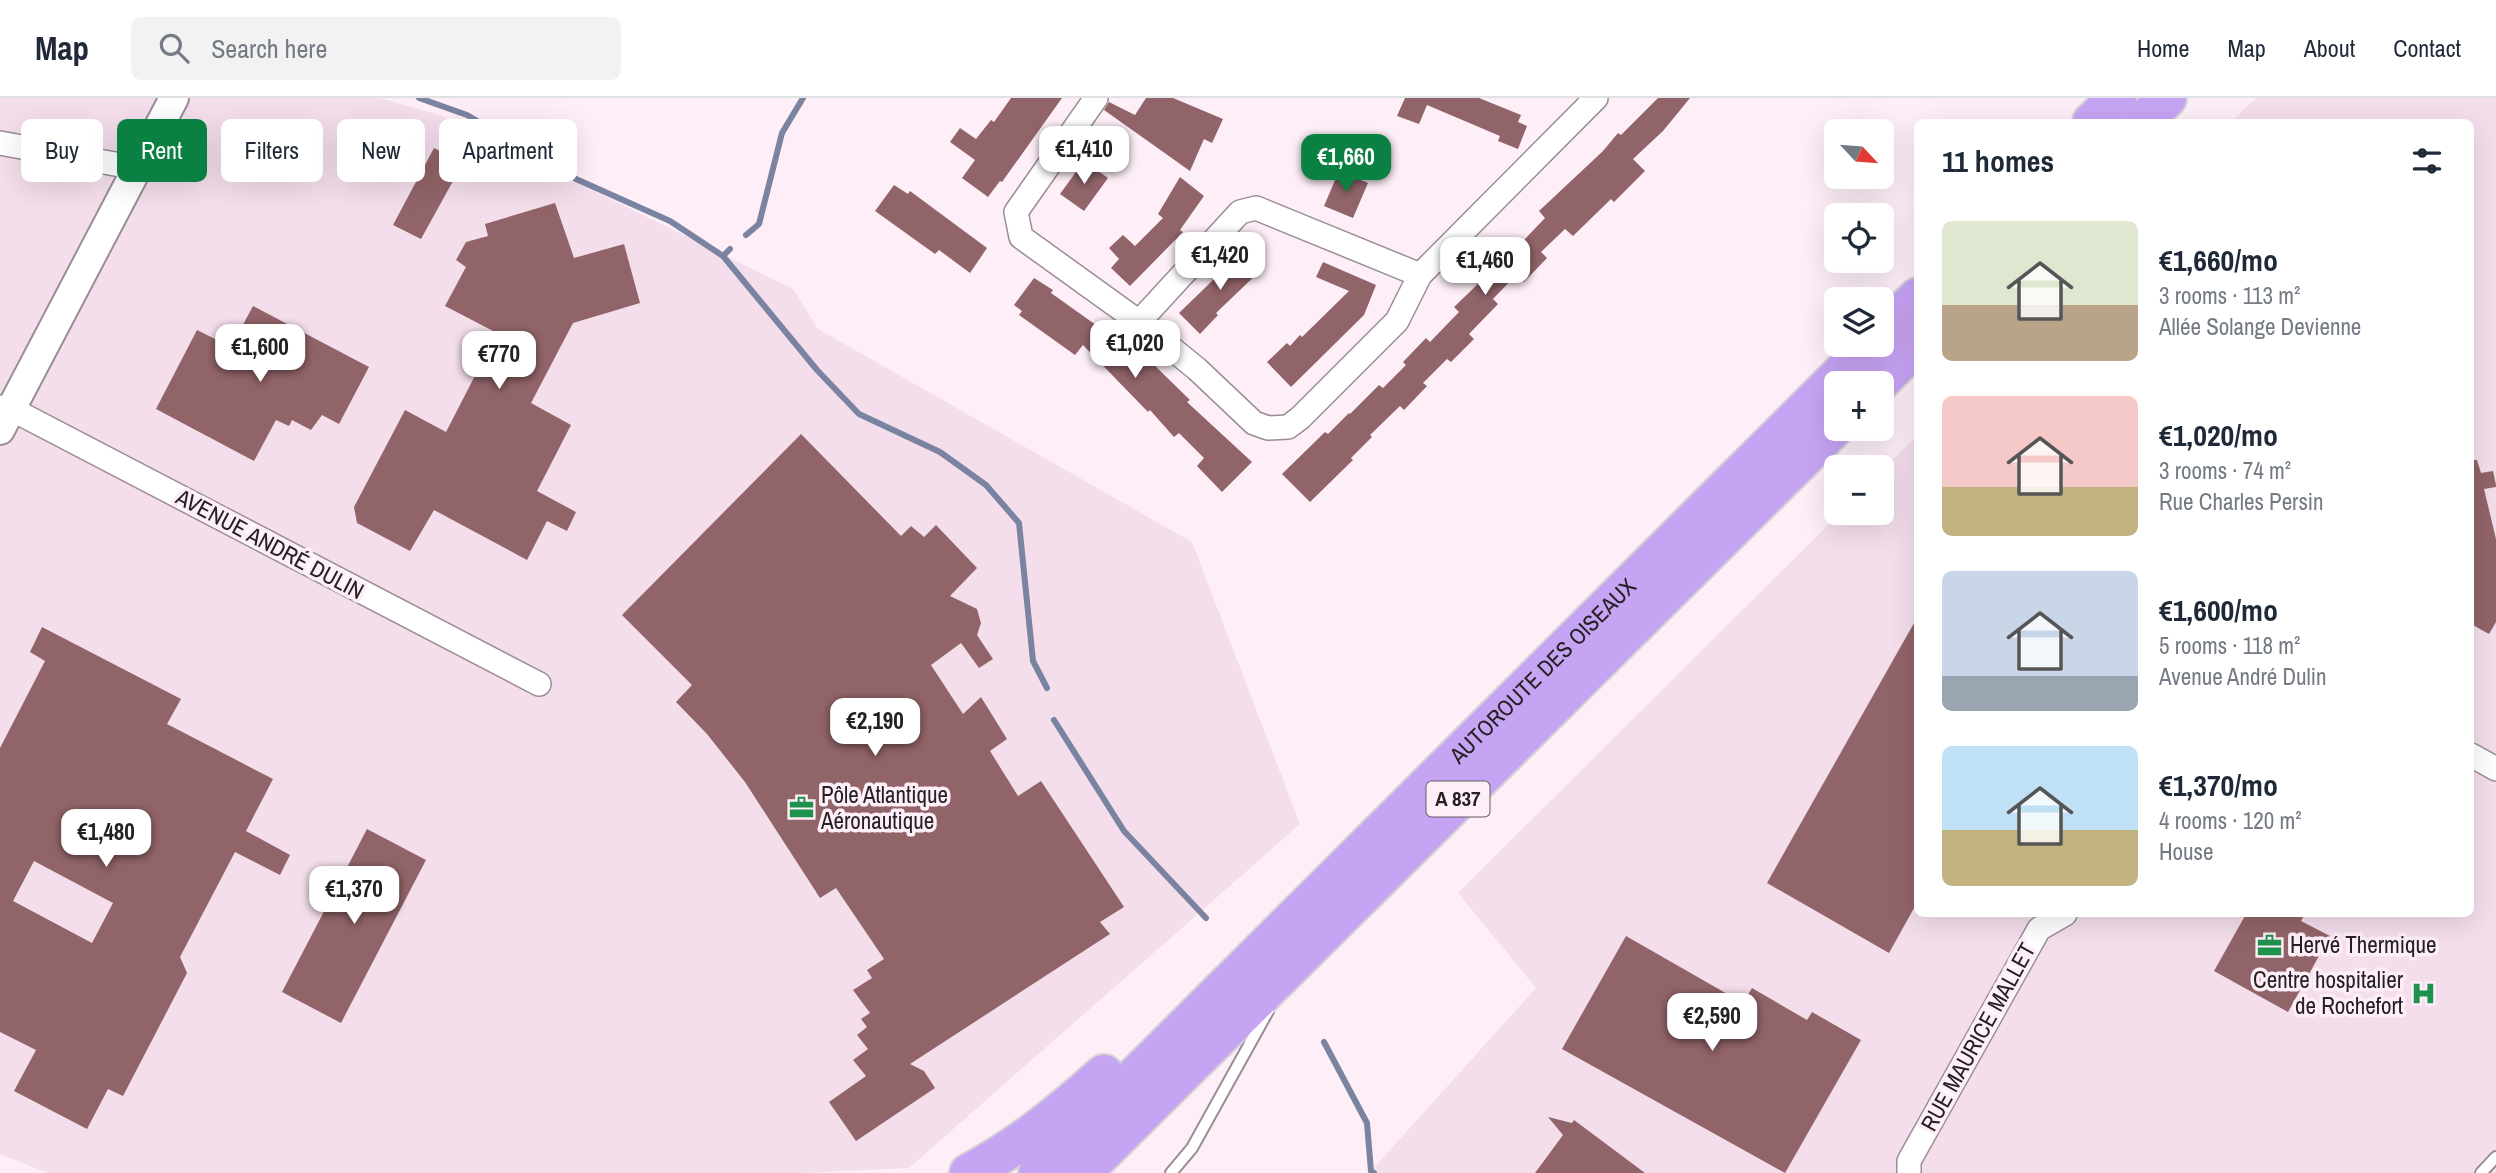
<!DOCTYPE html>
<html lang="en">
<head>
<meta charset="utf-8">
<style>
  :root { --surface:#fff; --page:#f2f2f3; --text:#1f2937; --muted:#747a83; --line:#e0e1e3; --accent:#0b8043 }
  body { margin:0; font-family:"Archivo Narrow",sans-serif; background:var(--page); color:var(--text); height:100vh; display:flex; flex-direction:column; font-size:26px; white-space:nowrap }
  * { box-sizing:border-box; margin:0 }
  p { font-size:23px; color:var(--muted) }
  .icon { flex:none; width:38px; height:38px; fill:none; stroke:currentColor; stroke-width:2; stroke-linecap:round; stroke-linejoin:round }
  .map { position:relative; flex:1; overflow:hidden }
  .side { position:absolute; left:1914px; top:21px; width:560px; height:798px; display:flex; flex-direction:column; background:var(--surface); border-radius:10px; box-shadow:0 7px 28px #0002 }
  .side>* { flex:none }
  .top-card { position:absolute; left:21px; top:21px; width:665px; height:63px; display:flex; gap:14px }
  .needle { width:46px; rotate:116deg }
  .fabs { position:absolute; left:1824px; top:21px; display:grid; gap:14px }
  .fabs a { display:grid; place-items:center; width:70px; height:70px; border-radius:10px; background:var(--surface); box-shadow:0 7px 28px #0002; font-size:35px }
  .price { position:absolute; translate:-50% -60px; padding:0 16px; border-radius:14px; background:#fff; color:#222; font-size:23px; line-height:46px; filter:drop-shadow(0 2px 4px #0008) }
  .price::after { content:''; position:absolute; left:50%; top:42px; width:21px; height:16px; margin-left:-10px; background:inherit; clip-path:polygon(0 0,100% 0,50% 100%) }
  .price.current { background:var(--accent); color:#fff }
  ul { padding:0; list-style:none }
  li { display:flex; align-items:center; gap:21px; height:175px; padding:0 28px }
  li span { display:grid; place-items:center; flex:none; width:196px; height:140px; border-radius:10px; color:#555 }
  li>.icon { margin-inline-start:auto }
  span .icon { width:84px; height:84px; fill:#fffc; stroke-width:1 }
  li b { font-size:30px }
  h2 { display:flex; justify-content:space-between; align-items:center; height:84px; padding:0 28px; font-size:30px }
  .pill { padding:0 24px; border-radius:10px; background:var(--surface); box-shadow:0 7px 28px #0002; font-size:24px; line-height:63px }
  .pill.current { background:var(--accent); color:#fff }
  header { display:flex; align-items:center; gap:42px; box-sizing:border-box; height:98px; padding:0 35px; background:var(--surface); border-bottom:2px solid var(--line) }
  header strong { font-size:33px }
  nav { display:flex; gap:38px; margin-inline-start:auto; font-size:24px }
  .search { width:490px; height:63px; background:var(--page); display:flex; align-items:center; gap:18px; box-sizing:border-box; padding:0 24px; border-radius:10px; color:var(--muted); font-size:26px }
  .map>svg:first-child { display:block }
  .built { fill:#f4deec }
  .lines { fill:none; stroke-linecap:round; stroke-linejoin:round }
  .stream { stroke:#7a83a0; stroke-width:6 }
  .building { fill:#916469; fill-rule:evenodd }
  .service-casing { stroke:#9a8d96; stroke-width:14 }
  .minor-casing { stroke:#9a8d96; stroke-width:26 }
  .tertiary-casing { stroke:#9a8d96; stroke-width:32 }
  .motorway-casing { stroke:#d3d2d3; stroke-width:42 }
  .service { stroke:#fff; stroke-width:10 }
  .minor { stroke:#fff; stroke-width:23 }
  .tertiary { stroke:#fff; stroke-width:28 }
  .motorway { stroke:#c6a4f4; stroke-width:38 }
  .labels { text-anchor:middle; stroke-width:7; stroke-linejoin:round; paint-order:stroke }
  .shield { fill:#fdeef8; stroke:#665e63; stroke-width:2 }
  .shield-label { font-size:21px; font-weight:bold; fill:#252023 }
  .street-label { font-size:23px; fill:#252023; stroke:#fdeef8 }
  .poi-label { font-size:23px; fill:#252023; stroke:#fdeef8; text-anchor:start }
</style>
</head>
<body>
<header>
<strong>Map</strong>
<div class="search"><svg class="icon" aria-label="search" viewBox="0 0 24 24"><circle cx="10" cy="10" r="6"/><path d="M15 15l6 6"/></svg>Search here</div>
<nav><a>Home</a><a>Map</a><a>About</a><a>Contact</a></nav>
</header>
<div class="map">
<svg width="2496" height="1075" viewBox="0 0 2496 1075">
  <rect width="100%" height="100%" fill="#fdeef8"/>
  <path class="built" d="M0,0H380L442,18L793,191L818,231L1192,444L1300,726L909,1070L802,1075H48L0,1056Z
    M2256,0H2496V1075H1374L1371,1073L1536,890L1458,795L1840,415H1881V373L1918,337V816H2471V24H2231Z"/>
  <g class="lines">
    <path class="stream" d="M419,0L467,17L576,81L670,123L723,158L730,151
      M746,137L759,126L782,35L803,0
      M723,158L817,272L859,316L940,354L986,387L1019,425L1033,563L1047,590
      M1054,622L1124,733L1206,820
      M1324,944L1367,1025L1371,1073L1374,1075"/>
  </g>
  <path class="building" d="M1011,0H1062L1002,84L1000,83L988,99L962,80L975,62L950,44L960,30L976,41L991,22L994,24Z
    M1146,0H1173L1223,21L1212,45L1204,41L1190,73L1104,12L1109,4L1135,17Z
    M1405,0H1479L1521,17L1518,24L1527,28L1518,51L1498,43L1500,38L1427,7L1419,26L1397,18Z
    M1658,0H1690L1663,33L1633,61L1645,73L1614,104L1611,101L1573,138L1565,131L1541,154L1547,160L1524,184L1516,177L1493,201L1498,206L1469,236L1474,241L1451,264L1447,261L1423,285L1427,288L1404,312L1400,308L1370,337L1372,339L1351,360L1353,362L1310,404L1282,376L1325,334L1328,336L1349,315L1350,316L1379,287L1383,290L1406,267L1403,264L1426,240L1430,244L1459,214L1454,209L1478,186L1471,179L1495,156L1503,164L1545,120L1539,113L1603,53L1618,35L1621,37Z
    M434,50L463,65L421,141L393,127Z
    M1084,63L1108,80L1084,113L1060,96Z
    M1339,73L1368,85L1353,120L1324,108Z
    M1180,79L1204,98L1180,132L1183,134L1130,188L1111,170L1119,161L1109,150L1123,137L1135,148L1163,120L1158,116Z
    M894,87L908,96L910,93L987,150L970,175L939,152L935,156L875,113Z
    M555,105L574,160L624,146L640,205L573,225L531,305L571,327L537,393L576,414L567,433L547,423L527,462L434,412L410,453L357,425L354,409L405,312L446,334L497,235L445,208L466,169L456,162L466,144L488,138L485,126Z
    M1243,153L1262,171L1216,215L1218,217L1200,236L1179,215Z
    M1323,164L1376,187L1364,217L1291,289L1267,264L1287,245L1290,248L1300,237L1302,239L1349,193L1316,179Z
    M1034,180L1053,192L1051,195L1096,227L1098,225L1116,238L1144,267L1149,262L1190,302L1187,304L1252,364L1222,394L1197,368L1204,360L1179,335L1174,339L1150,312L1148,314L1083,247L1075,257L1019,217L1022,213L1014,207Z
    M253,208L369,269L339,326L322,317L311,332L292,322L289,328L276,322L254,363L156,311L197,232L231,249Z
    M801,336L901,438L911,428L924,439L936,427L977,470L950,498L977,511L981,525L977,537L993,561L979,570L961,545L931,567L963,616L981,599L1007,641L990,653L1018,698L1041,683L1124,809L1100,824L1110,836L910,966L924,973L935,990L856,1043L829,1004L866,978L853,962L868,951L857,937L867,929L861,921L870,915L853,892L872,880L867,872L884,861L836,790L820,800L745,684L707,636L676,604L692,587L622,517Z
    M2471,362H2477L2481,375L2493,373L2496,387V389L2484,391L2496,441V524L2489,536L2471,526Z
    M1918,518V803L1889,855L1767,785Z
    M42,529L181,601L167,626L273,681L246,733L290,757L280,777L235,754L180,859L187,875L123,998L108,991L87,1031L14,993L36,952L0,934V650L45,563L30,554ZM34,763L113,805L92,845L13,803Z
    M367,731L426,762L341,925L282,894Z
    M2246,816H2305L2301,823L2330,838L2288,914L2214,873Z
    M1626,838L1743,905L1752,890L1807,922L1812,914L1861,942L1785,1075L1562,951Z
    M1548,1019L1572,1025L1574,1022L1645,1075H1535L1563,1037Z"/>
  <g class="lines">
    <defs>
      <path id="service" d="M1171,1075L1192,1050L1268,913
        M2481,1075L2496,1059"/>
      <path id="minor" d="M1096,0L1016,114L1021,139L1139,224L1197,271L1254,325L1268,330L1288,329L1300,320L1397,223L1420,177L1596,0
        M0,45L137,70
        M1139,224L1240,114L1256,110L1420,177
        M0,309L19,315L539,586
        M2471,657L2496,671
        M1909,1075V1063L2039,831L2065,816"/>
      <path id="tertiary" d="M0,332L174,0"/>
      <g id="motorway">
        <path d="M2092,24L2117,0"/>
        <path d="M2142,24L2167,0"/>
        <path d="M1881,235L1918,199"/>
        <path d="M1879,285L1918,246"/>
        <path d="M969,1075C1020,1048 1060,1015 1104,976"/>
        <path id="s1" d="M1038,1075L1870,247"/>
        <path d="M1082,1075L1836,328"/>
      </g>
    </defs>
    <use href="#service" class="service-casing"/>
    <use href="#minor" class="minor-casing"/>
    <use href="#tertiary" class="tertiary-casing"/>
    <use href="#motorway" class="motorway-casing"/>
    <use href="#service" class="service"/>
    <use href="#minor" class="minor"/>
    <use href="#tertiary" class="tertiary"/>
    <use href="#motorway" class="motorway"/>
  </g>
  <defs>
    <symbol id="office-bare" viewBox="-9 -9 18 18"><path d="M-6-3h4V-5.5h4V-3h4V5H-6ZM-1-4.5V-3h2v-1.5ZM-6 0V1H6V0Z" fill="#1e924d" stroke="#fdeef8" stroke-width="2.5" paint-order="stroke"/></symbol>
    <symbol id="hospital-bare" viewBox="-9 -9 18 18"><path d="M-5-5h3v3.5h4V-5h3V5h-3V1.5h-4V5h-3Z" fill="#1e924d" stroke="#fdeef8" stroke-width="2.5" paint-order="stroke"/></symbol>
  </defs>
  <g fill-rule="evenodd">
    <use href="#office-bare" x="784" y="692" width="35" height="35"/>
    <use href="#office-bare" x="2252" y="830" width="35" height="35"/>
    <use href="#hospital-bare" x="2406" y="878" width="35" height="35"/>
  </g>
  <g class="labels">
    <rect class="shield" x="1426.5" y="683.5" width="63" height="35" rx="5"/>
    <g class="shield-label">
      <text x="1458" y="708">A 837</text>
    </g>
    <g class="street-label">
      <text transform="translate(270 446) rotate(28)" y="8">AVENUE ANDRÉ DULIN</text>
      <text dy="8" stroke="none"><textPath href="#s1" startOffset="712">AUTOROUTE DES OISEAUX</textPath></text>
      <text transform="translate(1978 939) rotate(-61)" y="8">RUE MAURICE MALLET</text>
    </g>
    <g class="poi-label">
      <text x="821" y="705">Pôle Atlantique<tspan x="821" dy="26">Aéronautique</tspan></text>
      <text x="2290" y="855">Hervé Thermique</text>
      <text x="2403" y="890" text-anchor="end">Centre hospitalier<tspan x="2403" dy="26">de Rochefort</tspan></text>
    </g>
  </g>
</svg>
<div class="fabs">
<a><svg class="needle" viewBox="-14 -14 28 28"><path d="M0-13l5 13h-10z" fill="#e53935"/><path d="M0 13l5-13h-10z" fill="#747a83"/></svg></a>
<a><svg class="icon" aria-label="locate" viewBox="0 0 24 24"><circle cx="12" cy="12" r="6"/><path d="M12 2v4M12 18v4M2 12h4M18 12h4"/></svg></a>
<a><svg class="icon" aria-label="layers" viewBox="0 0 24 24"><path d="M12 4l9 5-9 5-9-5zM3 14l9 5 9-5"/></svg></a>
<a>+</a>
<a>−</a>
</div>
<b class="price" style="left:1084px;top:88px">€1,410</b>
<b class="price current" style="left:1346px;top:96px">€1,660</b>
<b class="price" style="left:1220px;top:194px">€1,420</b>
<b class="price" style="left:1485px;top:199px">€1,460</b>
<b class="price" style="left:1135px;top:282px">€1,020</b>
<b class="price" style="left:260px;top:286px">€1,600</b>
<b class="price" style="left:499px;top:293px">€770</b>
<b class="price" style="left:875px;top:660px">€2,190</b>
<b class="price" style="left:106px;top:771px">€1,480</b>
<b class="price" style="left:354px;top:828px">€1,370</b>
<b class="price" style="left:1712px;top:955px">€2,590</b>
<div class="top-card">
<a class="pill">Buy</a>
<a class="pill current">Rent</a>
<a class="pill">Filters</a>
<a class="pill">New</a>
<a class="pill">Apartment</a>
</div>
<section class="side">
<h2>11 homes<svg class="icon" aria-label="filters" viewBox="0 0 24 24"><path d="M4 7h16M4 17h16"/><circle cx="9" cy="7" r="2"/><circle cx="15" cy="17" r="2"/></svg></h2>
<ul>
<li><span style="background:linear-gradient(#dfe7d0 60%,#b9a48a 0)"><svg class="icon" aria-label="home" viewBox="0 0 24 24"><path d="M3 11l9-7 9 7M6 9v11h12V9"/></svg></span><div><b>€1,660/mo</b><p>3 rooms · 113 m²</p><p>Allée Solange Devienne</p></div></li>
<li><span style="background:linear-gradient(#f6c9c9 65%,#c2b280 0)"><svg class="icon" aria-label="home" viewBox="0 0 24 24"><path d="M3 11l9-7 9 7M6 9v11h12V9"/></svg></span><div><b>€1,020/mo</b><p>3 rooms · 74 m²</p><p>Rue Charles Persin</p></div></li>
<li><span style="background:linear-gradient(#c9d6e8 75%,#9aa5b1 0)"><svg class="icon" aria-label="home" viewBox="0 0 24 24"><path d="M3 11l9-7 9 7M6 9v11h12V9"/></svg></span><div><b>€1,600/mo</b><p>5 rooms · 118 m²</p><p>Avenue André Dulin</p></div></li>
<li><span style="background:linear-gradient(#bfe0f5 60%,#c2b280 0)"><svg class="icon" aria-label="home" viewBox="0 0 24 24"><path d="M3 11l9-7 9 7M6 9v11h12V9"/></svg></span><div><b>€1,370/mo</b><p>4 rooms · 120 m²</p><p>House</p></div></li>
</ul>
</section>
</div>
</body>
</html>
